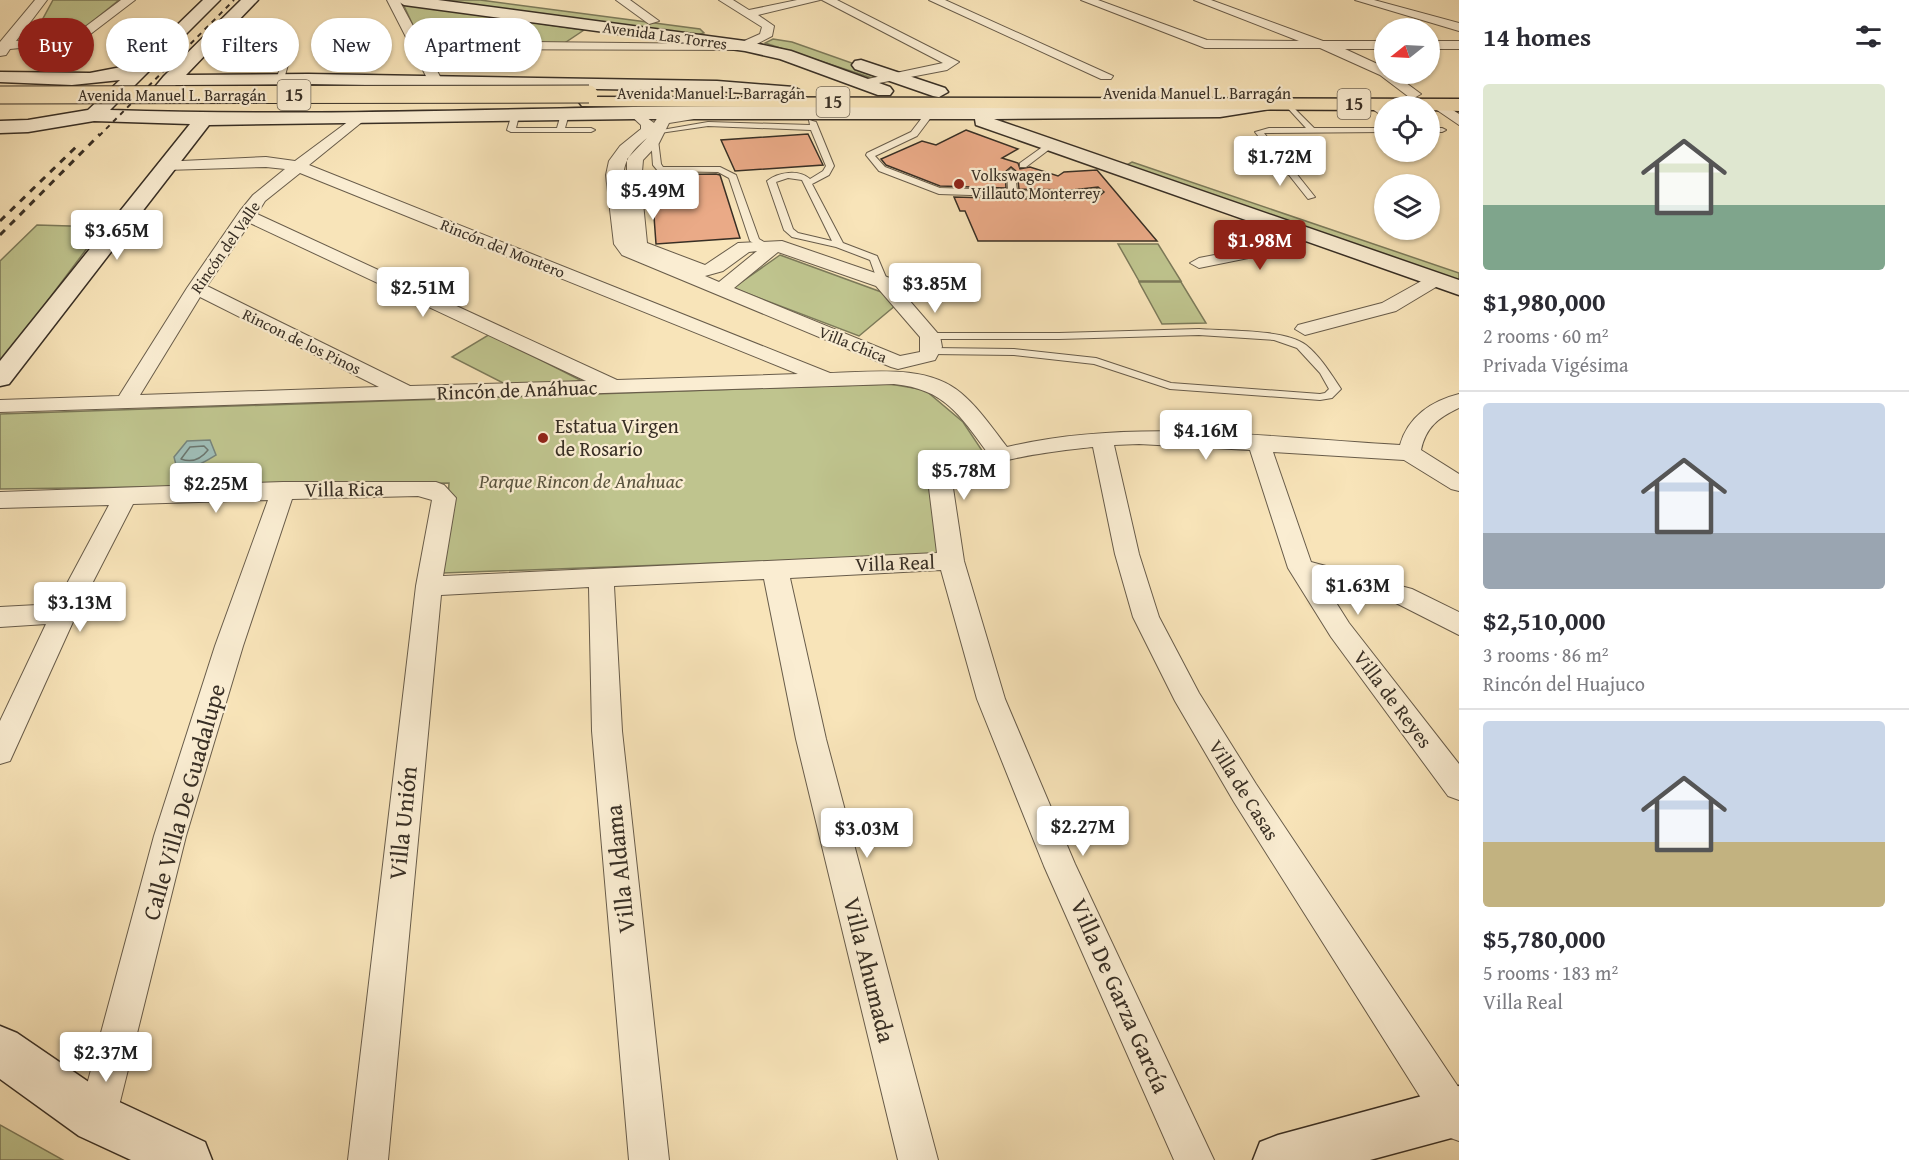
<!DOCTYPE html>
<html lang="en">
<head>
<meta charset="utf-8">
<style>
  :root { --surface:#fff; --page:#f7f7f7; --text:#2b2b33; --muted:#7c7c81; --line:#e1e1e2; --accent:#8f2418 }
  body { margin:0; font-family:"Gentium Book Plus",serif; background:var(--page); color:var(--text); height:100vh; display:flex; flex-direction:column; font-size:22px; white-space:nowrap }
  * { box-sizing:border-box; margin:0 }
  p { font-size:20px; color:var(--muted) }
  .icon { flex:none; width:33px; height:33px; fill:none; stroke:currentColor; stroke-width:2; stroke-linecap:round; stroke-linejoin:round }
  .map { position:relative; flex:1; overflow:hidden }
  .side { display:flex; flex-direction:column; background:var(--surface); width:450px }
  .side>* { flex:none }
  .top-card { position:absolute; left:18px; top:18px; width:570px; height:54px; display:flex; gap:12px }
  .needle { width:39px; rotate:252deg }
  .tools { position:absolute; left:1374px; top:18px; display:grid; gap:12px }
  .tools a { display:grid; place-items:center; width:66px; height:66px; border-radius:50%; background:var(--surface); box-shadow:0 2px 4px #0004; font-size:30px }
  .price { position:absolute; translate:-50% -51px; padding:0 14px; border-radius:6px; background:#fff; color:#222; font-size:20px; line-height:39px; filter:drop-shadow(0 2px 3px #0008) }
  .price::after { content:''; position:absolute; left:50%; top:36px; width:18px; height:14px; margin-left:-9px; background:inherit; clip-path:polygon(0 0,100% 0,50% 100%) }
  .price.on { background:var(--accent); color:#fff }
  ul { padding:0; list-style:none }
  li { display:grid; align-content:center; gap:12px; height:318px; padding:0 24px }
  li+li { border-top:2px solid var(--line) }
  li span { display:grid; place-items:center; height:186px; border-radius:6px; color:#555 }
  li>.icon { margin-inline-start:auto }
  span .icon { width:108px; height:108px; fill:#fffc; stroke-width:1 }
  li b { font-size:26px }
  h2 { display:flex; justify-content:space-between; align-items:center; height:72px; padding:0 24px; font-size:26px }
  .tag { padding:0 21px; border-radius:27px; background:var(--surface); box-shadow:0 2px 4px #0004; font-size:21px; line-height:54px }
  .tag.on { background:var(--accent); color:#fff }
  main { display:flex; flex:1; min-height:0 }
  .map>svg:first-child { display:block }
  .green { fill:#bfc48e; stroke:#7c7a5a; stroke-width:1.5 }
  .water { fill:#9fbdb6; stroke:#76847c; stroke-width:1.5 }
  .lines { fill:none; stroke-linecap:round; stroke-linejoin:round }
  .shore { stroke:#6c766e; stroke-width:1.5 }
  .building { fill:#eaaa87; stroke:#382f25; stroke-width:1.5 }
  .lane-casing { stroke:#685c4a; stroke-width:2 }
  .street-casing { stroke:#685c4a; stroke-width:2 }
  .secondary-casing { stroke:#382f25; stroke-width:3 }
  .highway-casing { stroke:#382f25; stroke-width:3 }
  .lane { fill:#faedd2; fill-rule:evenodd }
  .street { fill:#faedd2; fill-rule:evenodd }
  .secondary { fill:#faedd2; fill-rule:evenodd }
  .highway { fill:#f8e4b9; fill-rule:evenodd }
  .rail-far1 { stroke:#382f25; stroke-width:2; stroke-dasharray:5 5; stroke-linecap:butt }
  .rail { stroke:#382f25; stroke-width:3; stroke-dasharray:7 7; stroke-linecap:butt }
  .highway-bridge-casing { stroke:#382f25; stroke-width:19; stroke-linecap:butt }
  .highway-bridge { stroke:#f8e4b9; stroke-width:17 }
  .poi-dot { fill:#8f2418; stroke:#faedd2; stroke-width:2 }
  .labels { text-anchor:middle; stroke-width:4.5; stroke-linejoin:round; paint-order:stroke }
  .far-street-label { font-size:16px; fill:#382f25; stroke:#faedd2 }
  .far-poi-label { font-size:16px; fill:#382f25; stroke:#faedd2; text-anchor:start }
  .shield { fill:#faedd2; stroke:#726859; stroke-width:1.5 }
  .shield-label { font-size:18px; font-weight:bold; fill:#382f25 }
  .street-label { font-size:20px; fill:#382f25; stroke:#faedd2 }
  .poi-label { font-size:20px; fill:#382f25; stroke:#faedd2; text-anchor:start }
  .park-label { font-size:20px; font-style:italic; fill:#5a543f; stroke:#faedd2 }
  .near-street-label { font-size:24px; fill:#382f25; stroke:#faedd2 }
</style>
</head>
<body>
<main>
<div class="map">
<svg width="1459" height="1160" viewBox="0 0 1459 1160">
  <rect width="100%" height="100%" fill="#f8e4b9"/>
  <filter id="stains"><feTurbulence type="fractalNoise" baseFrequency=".00333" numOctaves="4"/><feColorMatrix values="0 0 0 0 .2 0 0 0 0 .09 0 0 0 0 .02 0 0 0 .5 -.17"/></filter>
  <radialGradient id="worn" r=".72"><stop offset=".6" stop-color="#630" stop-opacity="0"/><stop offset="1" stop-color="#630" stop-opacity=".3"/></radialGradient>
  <path class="green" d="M53,0H119L76,35H34Z
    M426,0H480L700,29L704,33L694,36Z
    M403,4L584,30L563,44L421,42Z
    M773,39L792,42L883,74L872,78L765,43Z
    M1132,162L1459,273V285L1121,168Z
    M37,225L103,227L0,364V261Z
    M1118,244H1158L1181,281H1139Z
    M780,255L884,293L896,305L859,336L733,288Z
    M1139,282H1181L1206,323L1162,324Z
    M490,334L582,381L509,386L452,357Z
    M890,384L925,390L963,422L983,452L930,481L940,555L443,573L449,483L0,489V414Z
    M0,1125L63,1160H0Z"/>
  <path class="water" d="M210,440L216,455C203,463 191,471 176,465L174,457L187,441Z"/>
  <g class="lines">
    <path class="shore" d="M204,446L208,450C201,459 192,463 181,459L190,447Z"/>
  </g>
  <path class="building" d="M966,130L1018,149L1002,158L1018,163L1020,169L1030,167L1058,176L1064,172L1097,170L1157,241H978L965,211H960L954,197L1072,200L1098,197L1104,192L1098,187L1072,190L1019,189L1017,172L1011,167L1005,172L1006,188L940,186L886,165L881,159L922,141L936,145Z
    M808,134L823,165L735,171L721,140Z
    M716,174L720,175L740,238L656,244L651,175Z"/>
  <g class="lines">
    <defs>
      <path id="lane" d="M278,23L281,25L289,61L284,79L280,81L276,79L283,61L275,25Z
        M1288,102L1314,128H1384V132L1264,133L1315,197L1308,199L1255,132L1269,128H1306L1284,104Z
        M1368,102H1374L1384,112V117L1368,106Z
        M928,110L935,112L917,136L875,156L885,167L940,188L1008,190L1007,172L1011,169L1015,172L1017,191L1072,192L1098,189L1102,192L1098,195L1072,198L939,194L879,171L866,155L867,153L911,132Z
        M565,112L569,114L565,128H591L595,130L591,132H511L507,130L512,114L519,116L516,128H557L561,114Z
        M809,120L816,122L834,166L829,175L812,184L843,243L877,256L888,282L886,284L878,282L870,260L836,247L792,237L784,230L767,181C778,172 799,169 810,179L823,171L826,166L811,130L708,126L660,133L656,131L708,122L810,125ZM788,178L802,180L832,241L798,233L793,229L776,182Z
        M1430,128H1442L1446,130L1442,132H1430Z
        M651,138L658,140L661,164L663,167H720L736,175L759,239L764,242V246H758L750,241L729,178L718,172L658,171L653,165Z
        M1048,143L1055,145L1026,167H1020V163Z
        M1199,329C1226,331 1285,329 1306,345C1320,356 1331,374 1341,389L1332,398L1320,400L1170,389L1094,364L1014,355L932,354L927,351L932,348L1014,349L1096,358L1171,383L1320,394L1325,393L1329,389L1320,373L1297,348L1274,340L1199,335L1059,339H930L925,336L930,333H1059Z"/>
      <path id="street" d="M35,0H47L16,41L73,36L121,0H135L80,42L10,49L6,55L0,56V42Z
        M387,0H399L421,41L721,44L742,42L760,34L762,27L719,0H733L749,10L797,0H820L758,15L774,26L772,36L745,50L425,49L442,80L435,84L428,80Z
        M616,0H630L659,21L649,24Z
        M822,0H837L959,62L947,70L858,87V81L943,63Z
        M929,0H945L1113,76L1111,79H1101Z
        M1081,0H1098L1207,40L1299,41L1194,0H1211L1323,41H1384V49H1345L1384,67V74H1394L1421,94L1414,98L1409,97L1380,75L1320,48H1205Z
        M1355,0H1374L1459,23V31Z
        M1430,41H1459V49H1430Z
        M1439,101L1459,114V125L1434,108L1432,105Z
        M635,109L654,123L658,117L663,116L700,110L707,114L700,118L669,123L659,143L643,160L641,183L647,243L705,265L738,243L782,241L890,278L940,336L942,347L935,360L898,369L891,367L622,255L614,244L606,175L609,161L620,146L641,129V125L628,113ZM647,138L627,159V208C622,173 618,162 647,138ZM757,251L719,282L705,276L723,271L749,252ZM778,252L876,286L920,337V352L900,356L734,288Z
        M357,115L362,116L364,119L362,122L309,165L830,373C872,372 927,364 961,393C979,408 993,429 1007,447C1135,417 1270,438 1400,445C1408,417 1431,401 1459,394V408C1438,418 1426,427 1421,450L1459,474V491L1451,489L1404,460L1273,452L1311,562L1412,589L1459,612V635L1394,602L1323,582L1349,623L1459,764V800L1448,796L1331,637L1288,568L1250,450L1139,444L1114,445L1139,554L1159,617L1199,693L1256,784L1459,1088V1141L1445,1136L1234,802L1175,701L1133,617L1115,554L1093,447C1065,450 962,460 953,488L964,561L1005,699L1075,864L1214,1160H1174L1044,866L977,699L941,570L790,578L826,739L938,1160H898L796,739L764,579L614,586L622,731L669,1160H629L592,731L589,587L441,595L388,1160H348L416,586L432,500L418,496L292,499L243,646L186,836L116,1118L111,1132L97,1137L83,1132L78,1118L154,836L215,646L268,500L133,504L77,613L10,761L0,764V721L46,624L0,627V607L56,604L109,505L0,508V492L283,482H436L444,485L456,498L443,576L937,553L929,488C939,463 964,458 987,452C959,414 944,389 894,384L0,412V400L119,396L187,288L240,211L253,195L285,169L266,167L166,170L160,168L158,165L160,162L266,157L295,161ZM300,173L798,374L617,380L257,214L265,201ZM250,223L586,381L410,386L207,286ZM200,297L379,387L140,395Z
        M1306,230L1312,231L1315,235L1312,239L1273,253L1199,268L1190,263L1199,258L1261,246Z
        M1434,274L1443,280L1441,284L1396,311L1305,335L1295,329L1298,325L1382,303Z"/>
      <path id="secondary" d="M203,0H220L110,110C284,116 458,110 633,107C809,105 985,107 1161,107L1220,105L1269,98L1278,104L1276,108L1220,117L994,119L1459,280V295L976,125L975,119H635L209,125L9,384L0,386V361L190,124L94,121L28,132L0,133V121L28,120L88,110L120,80L72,85L0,82V72L90,73L137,64Z
        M241,0H258L186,75L308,74L717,81L794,87L803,92L794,97L717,91L308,84L176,85L169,92H157L154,88L164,76Z
        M396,0H438L745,41L791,51L890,87L893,91L890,95H878L780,59L745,51L404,5Z
        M861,60L945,88L948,92L939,97L933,96L855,69L852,65L855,61Z
        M0,1026L17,1033L115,1100L205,1142L212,1160H131L79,1136L0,1079Z
        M1459,1086V1136L1370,1160H1253L1260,1142L1278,1135Z"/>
      <path id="highway" d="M588,97L1459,99V111L1430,110V106H1384V110L582,106L579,102L582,98Z"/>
    </defs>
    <use href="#lane" class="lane-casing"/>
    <use href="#street" class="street-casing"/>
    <use href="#secondary" class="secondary-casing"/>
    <use href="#highway" class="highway-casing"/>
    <use href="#lane" class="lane"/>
    <use href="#street" class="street"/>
    <use href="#secondary" class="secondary"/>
    <use href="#highway" class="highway"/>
    <path class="rail-far1" d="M99,136L234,0"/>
    <path class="rail" d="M0,221L80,143
      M0,235L100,134"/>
    <defs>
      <path id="highway-bridge" d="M0,95L589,94"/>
    </defs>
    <use href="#highway-bridge" class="highway-bridge-casing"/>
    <use href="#highway-bridge" class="highway-bridge"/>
  </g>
  <g class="poi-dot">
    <circle cx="959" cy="184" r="6"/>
    <circle cx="543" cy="438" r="6"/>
  </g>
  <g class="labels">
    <g class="far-street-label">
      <text transform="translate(665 35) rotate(8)" y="6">Avenida Las Torres</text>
      <text x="711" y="99">Avenida Manuel L. Barragán</text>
      <text x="1197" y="99">Avenida Manuel L. Barragán</text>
      <text x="172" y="101">Avenida Manuel L. Barragán</text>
      <text transform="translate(225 247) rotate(-55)" y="6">Rincón del Valle</text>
      <text transform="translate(503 248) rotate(22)" y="6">Rincón del Montero</text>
      <text transform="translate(302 341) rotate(26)" y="6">Rincon de los Pinos</text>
      <text transform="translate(853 344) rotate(22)" y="6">Villa Chica</text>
    </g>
    <g class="far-poi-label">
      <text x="971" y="181">Volkswagen<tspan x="971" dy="18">Villauto Monterrey</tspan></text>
    </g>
    <g class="shield">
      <rect x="277.5" y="80" width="33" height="30" rx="4.5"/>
      <rect x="816.5" y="87" width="33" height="30" rx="4.5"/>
      <rect x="1337.5" y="89" width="33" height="30" rx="4.5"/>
    </g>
    <g class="shield-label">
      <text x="294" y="101">15</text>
      <text x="833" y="108">15</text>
      <text x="1354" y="110">15</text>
    </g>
    <g class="street-label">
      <text transform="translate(517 390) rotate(-2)" y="7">Rincón de Anáhuac</text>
      <text transform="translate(344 489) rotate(-1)" y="7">Villa Rica</text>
      <text transform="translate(895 563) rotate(-2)" y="7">Villa Real</text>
      <text transform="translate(1393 699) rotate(53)" y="7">Villa de Reyes</text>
      <text transform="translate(1244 790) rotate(58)" y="7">Villa de Casas</text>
    </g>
    <g class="poi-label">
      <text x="555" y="433">Estatua Virgen<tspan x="555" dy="23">de Rosario</tspan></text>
    </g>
    <g class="park-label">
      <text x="581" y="488">Parque Rincon de Anahuac</text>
    </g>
    <g class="near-street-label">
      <text transform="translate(184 802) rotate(-74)" y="8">Calle Villa De Guadalupe</text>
      <text transform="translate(403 823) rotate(-84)" y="8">Villa Unión</text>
      <text transform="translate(620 869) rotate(-96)" y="8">Villa Aldama</text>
      <text transform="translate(869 970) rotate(76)" y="8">Villa Ahumada</text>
      <text transform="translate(1120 996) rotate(66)" y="8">Villa De Garza García</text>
    </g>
  </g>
  <rect width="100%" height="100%" filter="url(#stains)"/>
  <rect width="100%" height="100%" fill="url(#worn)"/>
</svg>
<div class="tools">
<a><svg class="needle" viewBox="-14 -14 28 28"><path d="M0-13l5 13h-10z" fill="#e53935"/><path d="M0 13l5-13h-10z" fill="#7c7c81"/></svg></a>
<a><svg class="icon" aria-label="locate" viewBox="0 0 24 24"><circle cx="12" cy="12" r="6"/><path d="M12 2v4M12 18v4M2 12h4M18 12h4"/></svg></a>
<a><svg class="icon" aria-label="layers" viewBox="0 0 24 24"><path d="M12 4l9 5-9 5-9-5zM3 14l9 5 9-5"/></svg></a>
</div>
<b class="price" style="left:1280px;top:187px">$1.72M</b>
<b class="price" style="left:653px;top:221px">$5.49M</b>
<b class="price" style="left:117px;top:261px">$3.65M</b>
<b class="price on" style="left:1260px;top:271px">$1.98M</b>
<b class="price" style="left:935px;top:314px">$3.85M</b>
<b class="price" style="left:423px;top:318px">$2.51M</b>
<b class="price" style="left:1206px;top:461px">$4.16M</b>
<b class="price" style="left:964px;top:501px">$5.78M</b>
<b class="price" style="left:216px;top:514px">$2.25M</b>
<b class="price" style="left:1358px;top:616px">$1.63M</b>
<b class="price" style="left:80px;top:633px">$3.13M</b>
<b class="price" style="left:1083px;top:857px">$2.27M</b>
<b class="price" style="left:867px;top:859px">$3.03M</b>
<b class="price" style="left:106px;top:1083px">$2.37M</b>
<div class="top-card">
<a class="tag on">Buy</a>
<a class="tag">Rent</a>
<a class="tag">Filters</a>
<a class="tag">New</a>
<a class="tag">Apartment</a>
</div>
</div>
<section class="side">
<h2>14 homes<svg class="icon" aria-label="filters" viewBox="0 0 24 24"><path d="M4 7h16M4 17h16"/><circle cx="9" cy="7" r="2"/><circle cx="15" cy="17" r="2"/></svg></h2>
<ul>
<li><span style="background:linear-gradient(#dfe7d0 65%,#7fa58c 0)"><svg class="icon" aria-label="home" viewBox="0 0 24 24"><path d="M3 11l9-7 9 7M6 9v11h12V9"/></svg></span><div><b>$1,980,000</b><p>2 rooms · 60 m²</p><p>Privada Vigésima</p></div></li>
<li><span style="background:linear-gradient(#c9d6e8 70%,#9aa5b1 0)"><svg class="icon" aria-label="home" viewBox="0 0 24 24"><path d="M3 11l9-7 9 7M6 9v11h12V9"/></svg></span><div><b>$2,510,000</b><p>3 rooms · 86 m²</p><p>Rincón del Huajuco</p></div></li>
<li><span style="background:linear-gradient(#c9d6e8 65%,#c2b280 0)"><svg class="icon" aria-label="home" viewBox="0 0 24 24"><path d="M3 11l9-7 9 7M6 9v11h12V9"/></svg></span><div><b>$5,780,000</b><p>5 rooms · 183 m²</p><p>Villa Real</p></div></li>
</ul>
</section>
</main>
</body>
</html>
